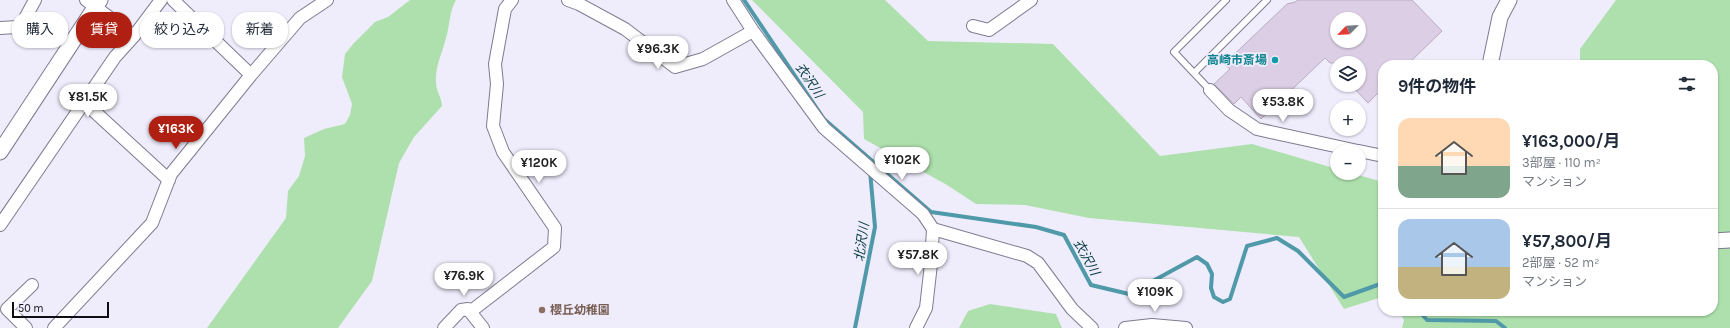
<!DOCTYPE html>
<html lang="ja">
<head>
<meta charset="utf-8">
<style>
  :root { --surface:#fff; --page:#f6f6f7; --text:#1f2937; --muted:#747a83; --line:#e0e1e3; --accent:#af2012 }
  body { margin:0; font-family:Karla,"Noto Sans JP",sans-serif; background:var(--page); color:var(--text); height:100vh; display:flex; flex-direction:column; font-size:15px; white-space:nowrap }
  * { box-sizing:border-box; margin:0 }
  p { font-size:13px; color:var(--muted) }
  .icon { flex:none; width:22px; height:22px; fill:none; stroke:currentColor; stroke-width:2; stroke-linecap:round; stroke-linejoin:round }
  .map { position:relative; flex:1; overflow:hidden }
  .panel { position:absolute; left:1378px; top:60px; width:340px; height:256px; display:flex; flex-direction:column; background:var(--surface); border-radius:16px; box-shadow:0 1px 3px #0004 }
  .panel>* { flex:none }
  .hud { position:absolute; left:12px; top:12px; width:380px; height:36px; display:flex; gap:8px }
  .needle { width:26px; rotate:246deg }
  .buttons { position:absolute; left:1330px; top:12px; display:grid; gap:8px }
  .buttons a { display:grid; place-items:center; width:36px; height:36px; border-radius:50%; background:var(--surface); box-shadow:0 1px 3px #0004; font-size:20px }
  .scale { position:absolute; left:12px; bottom:10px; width:97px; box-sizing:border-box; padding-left:4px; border:2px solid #0e0d15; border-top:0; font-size:11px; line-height:14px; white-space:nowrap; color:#0e0d15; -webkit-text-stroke:3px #efedfc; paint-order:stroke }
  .price { position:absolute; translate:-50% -34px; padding:0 9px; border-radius:14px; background:#fff; color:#222; font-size:13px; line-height:26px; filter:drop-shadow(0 1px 2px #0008) }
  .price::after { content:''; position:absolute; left:50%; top:24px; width:12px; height:9px; margin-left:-6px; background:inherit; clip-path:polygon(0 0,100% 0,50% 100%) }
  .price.current { background:var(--accent); color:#fff }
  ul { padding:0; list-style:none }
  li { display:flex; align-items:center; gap:12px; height:100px; padding:0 20px }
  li+li { border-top:1px solid var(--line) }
  li span { display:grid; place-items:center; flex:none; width:112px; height:80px; border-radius:12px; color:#555 }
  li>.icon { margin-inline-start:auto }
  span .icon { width:48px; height:48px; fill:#fffc; stroke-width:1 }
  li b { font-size:17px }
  h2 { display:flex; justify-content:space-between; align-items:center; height:48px; padding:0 20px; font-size:17px }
  .tag { padding:0 14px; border-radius:16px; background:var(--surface); box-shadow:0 1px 3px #0004; font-size:14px; line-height:36px }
  .tag.current { background:var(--accent); color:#fff }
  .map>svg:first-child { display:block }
  .green { fill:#ade0ac }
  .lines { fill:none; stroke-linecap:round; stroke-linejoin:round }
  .stream { stroke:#4f99a8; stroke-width:4 }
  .building { fill:#dccee4; stroke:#b9abc1; fill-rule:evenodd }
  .service-casing { stroke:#7e7b91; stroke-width:8 }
  .minor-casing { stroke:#7e7b91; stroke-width:14 }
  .tertiary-casing { stroke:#7e7b91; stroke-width:17 }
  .service { stroke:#fff; stroke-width:6 }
  .minor { stroke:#fff; stroke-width:12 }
  .tertiary { stroke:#fff; stroke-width:15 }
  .culture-dot { fill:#0f9aa8; stroke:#efedfc; stroke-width:1.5 }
  .education-dot { fill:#8d6e63; stroke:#efedfc; stroke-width:1.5 }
  .labels { text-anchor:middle; stroke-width:3.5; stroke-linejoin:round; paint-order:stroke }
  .culture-label { font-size:12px; font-weight:bold; fill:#0d838f; stroke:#efedfc; text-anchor:end }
  .education-label { font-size:12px; font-weight:bold; fill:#785e54; stroke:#efedfc; text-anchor:start }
  .water-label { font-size:13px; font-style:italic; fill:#093d44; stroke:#efedfc }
</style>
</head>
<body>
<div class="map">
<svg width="1730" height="328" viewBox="0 0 1730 328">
  <rect width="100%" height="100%" fill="#efedfc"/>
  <path class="green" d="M410,0H456C449,12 450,25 446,38C442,54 435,66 436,83C436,91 442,98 442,106L414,137L399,163L372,281L338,328H207L286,218L288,191L299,176L305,156L304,138L324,129L345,124L350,115L352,104L342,77L345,54L354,43L375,22L388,17Z
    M752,0H885L928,41L1053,44L1160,156L1252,144L1337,169V173H1351L1383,182V299L1379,298L1344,309L1299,237L1089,218L1025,205L976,204L947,185L864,139L863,112Z
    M1616,0H1730V328H1402L1404,320L1399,311H1713V65H1580V49Z
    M990,304L1056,314L1062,328H959L968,311Z"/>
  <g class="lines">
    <path class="stream" d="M744,0L824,119L931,212L1036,227L1064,235L1091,285L1129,294L1197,257L1207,264L1212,274L1211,288L1214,297L1223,302L1230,299L1247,246L1277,238L1298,251L1344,297L1383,283
      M14,33L27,30L33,15
      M1419,311L1427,320L1496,321L1505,328
      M855,328L875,227L870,171"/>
  </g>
  <path class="building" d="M1298,0H1412L1442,31L1407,65H1383V88L1368,103L1351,85H1359V63H1330L1325,58L1261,119L1241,97L1234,104L1214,84L1230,69L1224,64L1287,4L1295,2ZM1337,19H1359V41H1337Z"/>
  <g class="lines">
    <defs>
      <path id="service" d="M1194,73L1267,0
        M1210,90L1174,52L1226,0"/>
      <path id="minor" d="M86,0L134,36
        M173,0L251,75
        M568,0L579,4L625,29L675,67L703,59L753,31
        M733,0L753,31L824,128L923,214L933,229L1027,256L1038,263L1072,309L1092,328
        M973,26L989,30L1031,0
        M0,28L17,27L23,22L35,0
        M1210,90L1229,110L1257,129L1358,151
        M84,102L169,180
        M1359,151L1383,156
        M0,225L115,57L134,36L161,0
        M470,312L554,247L555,228L503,152L493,126L497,84L495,64L505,9L512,0
        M26,328L7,309L32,285
        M54,328L152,223L171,174L251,75L300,18L327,0
        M444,328L461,310L468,309L483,328
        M916,328L926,308L931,264L933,229
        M1125,328L1152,325L1186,328"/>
      <path id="tertiary" d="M1490,65L1500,17L1509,0
        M0,152L100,0
        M1713,241L1730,240"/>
    </defs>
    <use href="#service" class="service-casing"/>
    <use href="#minor" class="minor-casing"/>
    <use href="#tertiary" class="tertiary-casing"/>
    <use href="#service" class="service"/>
    <use href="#minor" class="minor"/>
    <use href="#tertiary" class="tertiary"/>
  </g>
  <circle class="culture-dot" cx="1275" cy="60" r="4"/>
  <circle class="education-dot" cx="542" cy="310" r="4"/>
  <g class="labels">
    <g class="culture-label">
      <text x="1267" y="64">高崎市斎場</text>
    </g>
    <g class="education-label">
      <text x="550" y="314">櫻丘幼稚園</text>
    </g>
    <g class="water-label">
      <text transform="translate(810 80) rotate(56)" y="5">衣沢川</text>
      <text transform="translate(861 242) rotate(-82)" y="5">北沢川</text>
      <text transform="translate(1087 257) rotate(61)" y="5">衣沢川</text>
    </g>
  </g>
</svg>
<div class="buttons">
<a><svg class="needle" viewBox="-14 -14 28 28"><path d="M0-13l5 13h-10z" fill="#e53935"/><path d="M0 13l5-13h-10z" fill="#747a83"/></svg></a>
<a><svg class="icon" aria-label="layers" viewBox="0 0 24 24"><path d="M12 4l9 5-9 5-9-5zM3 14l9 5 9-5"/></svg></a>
<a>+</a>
<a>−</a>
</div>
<div class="scale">50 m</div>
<b class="price" style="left:658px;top:70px">¥96.3K</b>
<b class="price" style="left:88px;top:118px">¥81.5K</b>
<b class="price" style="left:1283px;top:123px">¥53.8K</b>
<b class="price current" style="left:176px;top:150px">¥163K</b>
<b class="price" style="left:902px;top:181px">¥102K</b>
<b class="price" style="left:539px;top:184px">¥120K</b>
<b class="price" style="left:918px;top:276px">¥57.8K</b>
<b class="price" style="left:464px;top:297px">¥76.9K</b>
<b class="price" style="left:1155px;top:313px">¥109K</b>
<div class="hud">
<a class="tag">購入</a>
<a class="tag current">賃貸</a>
<a class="tag">絞り込み</a>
<a class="tag">新着</a>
</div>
<section class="panel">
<h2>9件の物件<svg class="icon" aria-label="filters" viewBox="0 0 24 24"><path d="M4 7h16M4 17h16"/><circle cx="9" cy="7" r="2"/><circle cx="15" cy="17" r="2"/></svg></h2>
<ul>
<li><span style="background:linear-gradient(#ffd9b3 60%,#7fa58c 0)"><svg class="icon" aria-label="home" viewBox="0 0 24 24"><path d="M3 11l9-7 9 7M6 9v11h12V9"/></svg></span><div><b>¥163,000/月</b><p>3部屋 · 110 m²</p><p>マンション</p></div></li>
<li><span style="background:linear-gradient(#a9c7e8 60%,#c2b280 0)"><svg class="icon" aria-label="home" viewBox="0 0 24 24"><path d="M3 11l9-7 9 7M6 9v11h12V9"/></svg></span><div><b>¥57,800/月</b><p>2部屋 · 52 m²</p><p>マンション</p></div></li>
</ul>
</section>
</div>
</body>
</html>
